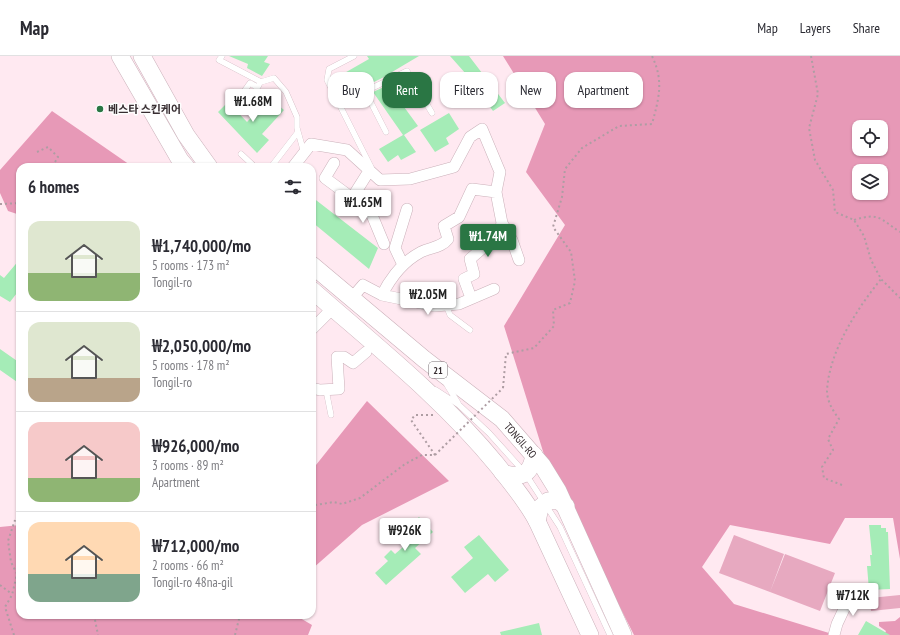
<!DOCTYPE html>
<html lang="en">
<head>
<meta charset="utf-8">
<style>
  :root { --surface:#fff; --page:#f2f2f3; --text:#2b2b33; --muted:#7c7c81; --line:#e1e1e2; --accent:#2a7644 }
  body { margin:0; font-family:"PT Sans Narrow","Noto Sans KR",sans-serif; background:var(--page); color:var(--text); height:100vh; display:flex; flex-direction:column; font-size:15px; white-space:nowrap }
  * { box-sizing:border-box; margin:0 }
  p { font-size:13px; color:var(--muted) }
  .icon { flex:none; width:22px; height:22px; fill:none; stroke:currentColor; stroke-width:2; stroke-linecap:round; stroke-linejoin:round }
  .map { position:relative; flex:1; overflow:hidden }
  .details { position:absolute; left:16px; top:107px; width:300px; height:456px; display:flex; flex-direction:column; background:var(--surface); border-radius:12px; box-shadow:0 1px 3px #0004 }
  .details>* { flex:none }
  .hud { position:absolute; left:328px; top:16px; width:380px; height:36px; display:flex; gap:8px }
  .fabs { position:absolute; left:852px; top:64px; display:grid; gap:8px }
  .fabs a { display:grid; place-items:center; width:36px; height:36px; border-radius:8px; background:var(--surface); box-shadow:0 1px 3px #0004; font-size:20px }
  .price { position:absolute; translate:-50% -34px; padding:0 9px; border-radius:4px; background:#fff; color:#222; font-size:13px; line-height:26px; filter:drop-shadow(0 1px 2px #0008) }
  .price::after { content:''; position:absolute; left:50%; top:24px; width:12px; height:9px; margin-left:-6px; background:inherit; clip-path:polygon(0 0,100% 0,50% 100%) }
  .price.selected { background:var(--accent); color:#fff }
  ul { padding:0; list-style:none }
  li { display:flex; align-items:center; gap:12px; height:100px; padding:0 12px }
  li+li { border-top:1px solid var(--line) }
  li span { display:grid; place-items:center; flex:none; width:112px; height:80px; border-radius:12px; color:#555 }
  li>.icon { margin-inline-start:auto }
  span .icon { width:48px; height:48px; fill:#fffc; stroke-width:1 }
  li b { font-size:17px }
  h2 { display:flex; justify-content:space-between; align-items:center; height:48px; padding:0 12px; font-size:17px }
  .tag { padding:0 14px; border-radius:12px; background:var(--surface); box-shadow:0 1px 3px #0004; font-size:14px; line-height:36px }
  .tag.selected { background:var(--accent); color:#fff }
  header { display:flex; align-items:center; gap:24px; box-sizing:border-box; height:56px; padding:0 20px; background:var(--surface); border-bottom:1px solid var(--line) }
  header strong { font-size:19px }
  nav { display:flex; gap:22px; margin-inline-start:auto; font-size:14px }
  .map>svg:first-child { display:block }
  .green { fill:#e7a9c0 }
  .forest { fill:#e799b7; fill-rule:evenodd }
  .building { fill:#a5ecb7 }
  .lines { fill:none; stroke-linecap:round; stroke-linejoin:round }
  .lane-casing { stroke:#cbb1ba; stroke-width:6 }
  .street-casing { stroke:#cbb1ba; stroke-width:12 }
  .primary-casing { stroke:#cbb1ba; stroke-width:18 }
  .path { stroke:#ae9da3; stroke-width:2; stroke-dasharray:2 3; stroke-linecap:butt }
  .lane { stroke:#fff; stroke-width:5.5 }
  .street { stroke:#fff; stroke-width:11 }
  .primary { stroke:#fff; stroke-width:17 }
  .path-bridge { stroke:#ae9da3; stroke-width:2; stroke-dasharray:2 3; stroke-linecap:butt }
  .poi-dot { fill:#2a7644; stroke:#fdfdfd; stroke-width:1.5 }
  .labels { text-anchor:middle; stroke-width:3; stroke-linejoin:round; paint-order:stroke }
  .shield { fill:#fdfdfd; stroke:#726b6e; stroke-width:1 }
  .shield-label { font-size:10px; font-weight:bold; fill:#372d31 }
  .poi-label { font-size:11px; font-weight:bold; fill:#372d31; stroke:#fdfdfd; text-anchor:start }
  .street-label { font-size:11px; fill:#372d31; stroke:#fdfdfd }
</style>
</head>
<body>
<header>
<strong>Map</strong>
<nav><a>Map</a><a>Layers</a><a>Share</a></nav>
</header>
<div class="map">
<svg width="900" height="579" viewBox="0 0 900 579">
  <rect width="100%" height="100%" fill="#ffe9f1"/>
  <path class="green" d="M734,479L784,498L770,536L719,517Z
    M785,498L835,517L820,555L770,536Z
    M900,539V552L871,555L870,542Z"/>
  <path class="forest" d="M503,0H900V503L893,462H845L830,488L730,469L702,511L734,548L829,577V579H634L546,405L504,270L565,169L526,116L545,68ZM859,71H881V93H859ZM859,115H881V137H859Z
    M52,55L133,111H20V159L8,155L0,137V114Z
    M367,345L449,425L362,469L312,513V414Z
    M20,469V559H295L312,569L308,579H0V471Z
    M900,561V579H884L886,575L879,570V566L895,565Z"/>
  <path class="building" d="M229,0H268L264,6L270,8L262,20L247,12L248,8Z
    M367,0H419L382,22L368,29L366,27L345,38L334,23L369,3Z
    M450,0H469L505,47L493,55L466,18Z
    M388,29L418,70L404,79L416,96L401,104L398,99L388,106L379,93L403,79L373,36Z
    M270,42L284,54L262,78L269,84L257,97L218,56L228,46L247,66Z
    M449,57L459,73L446,82L449,88L435,96L420,74Z
    M312,141L378,192L369,213L312,166Z
    M20,203V233L10,246L0,240V219L4,222Z
    M0,293L20,307V328L0,314Z
    M419,461L433,476L415,492L421,498L386,529L375,517L388,505L384,501L391,494L395,498L410,485L402,476Z
    M869,469H881V472H886V476H888L890,533L869,534L867,510H871L870,499H872Z
    M479,479L509,514L495,526L488,518L465,537L451,521L473,502L464,491Z
    M866,565L890,579H858Z
    M539,567L542,579H501L500,576Z"/>
  <g class="lines">
    <defs>
      <path id="lane" d="M222,0L219,4L261,26L274,22L286,36L297,61V72L304,97
        M354,0L329,13L327,24L371,111
        M245,34L250,27L257,31
        M365,35L386,76
        M253,38L259,29
        M339,48L407,15L432,57
        M241,98L255,111
        M271,111L298,76
        M446,249L450,259L470,274
        M447,329L458,347
        M326,334L331,359
        M436,334L459,349L489,377L525,417L560,471L610,579"/>
      <path id="street" d="M334,107L325,122L352,142L369,115
        M293,111L311,88L347,94L380,124L410,123L454,111L470,81L482,73L500,116L496,136L502,167L512,184L519,204
        M352,142L372,159L384,188
        M403,209L395,192L407,153
        M382,239C391,221 402,206 421,196C431,191 441,192 448,183L444,170L459,161L472,133L496,136
        M471,242L464,223L474,218L470,203L499,178L502,167
        M351,243L363,229L382,239L435,250L459,248L494,233
        M312,273L333,252
        M312,332L320,334L339,333L337,301H344L353,307L366,296
        M834,579L837,568L852,536"/>
      <g id="primary">
        <path d="M120,0L180,104L186,111"/>
        <path d="M142,0L186,79L209,111"/>
        <path id="s1" d="M312,209L424,303L502,363L542,409L558,435L623,579"/>
        <path d="M312,234C376,290 443,343 497,409C511,427 526,444 537,465L590,579"/>
        <path d="M503,417C521,423 531,419 534,399"/>
        <path d="M537,465L540,452L548,445L557,444L566,450"/>
      </g>
    </defs>
    <use href="#lane" class="lane-casing"/>
    <use href="#street" class="street-casing"/>
    <use href="#primary" class="primary-casing"/>
    <path class="path" d="M811,0L818,38L809,72L815,104L833,134L835,156L854,164L864,180L871,204L881,223L900,242
      M37,96L48,91L58,101L52,111
      M0,148L20,147
      M854,164C880,156 880,163 900,176
      M503,332L506,298L534,292L554,270L553,254L570,247L575,225L571,196L553,171L562,141L565,113L582,92L619,70L652,68C659,42 664,25 652,0
      M433,359H415L411,364L435,399
      M842,429L824,422L822,411L833,394L828,383L839,363C833,355 827,345 827,335C829,295 857,253 881,223
      M312,453L315,449L334,446L342,448L360,442L405,408L422,399H435
      M312,462L313,471H312
      M0,529L12,538
      M94,559L98,579
      M14,579L5,551L12,539L17,518L11,506L8,485L15,464
      M235,579L240,559"/>
    <use href="#lane" class="lane"/>
    <use href="#street" class="street"/>
    <use href="#primary" class="primary"/>
    <path class="path-bridge" d="M435,399L503,332"/>
  </g>
  <circle class="poi-dot" cx="100" cy="53" r="4"/>
  <g class="labels">
    <rect class="shield" x="429" y="306" width="18" height="16" rx="3"/>
    <g class="shield-label">
      <text x="438" y="318">21</text>
    </g>
    <g class="poi-label">
      <text x="108" y="57">베스타 스킨케어</text>
    </g>
    <g class="street-label">
      <text dy="4" stroke="none"><textPath href="#s1" startOffset="273">TONGIL-RO</textPath></text>
    </g>
  </g>
</svg>
<div class="fabs">
<a><svg class="icon" aria-label="locate" viewBox="0 0 24 24"><circle cx="12" cy="12" r="6"/><path d="M12 2v4M12 18v4M2 12h4M18 12h4"/></svg></a>
<a><svg class="icon" aria-label="layers" viewBox="0 0 24 24"><path d="M12 4l9 5-9 5-9-5zM3 14l9 5 9-5"/></svg></a>
</div>
<b class="price" style="left:253px;top:67px">₩1.68M</b>
<b class="price" style="left:363px;top:168px">₩1.65M</b>
<b class="price selected" style="left:488px;top:202px">₩1.74M</b>
<b class="price" style="left:428px;top:260px">₩2.05M</b>
<b class="price" style="left:405px;top:496px">₩926K</b>
<b class="price" style="left:853px;top:561px">₩712K</b>
<div class="hud">
<a class="tag">Buy</a>
<a class="tag selected">Rent</a>
<a class="tag">Filters</a>
<a class="tag">New</a>
<a class="tag">Apartment</a>
</div>
<section class="details">
<h2>6 homes<svg class="icon" aria-label="filters" viewBox="0 0 24 24"><path d="M4 7h16M4 17h16"/><circle cx="9" cy="7" r="2"/><circle cx="15" cy="17" r="2"/></svg></h2>
<ul>
<li><span style="background:linear-gradient(#dfe7d0 65%,#8fb573 0)"><svg class="icon" aria-label="home" viewBox="0 0 24 24"><path d="M3 11l9-7 9 7M6 9v11h12V9"/></svg></span><div><b>₩1,740,000/mo</b><p>5 rooms · 173 m²</p><p>Tongil-ro</p></div></li>
<li><span style="background:linear-gradient(#dfe7d0 70%,#b9a48a 0)"><svg class="icon" aria-label="home" viewBox="0 0 24 24"><path d="M3 11l9-7 9 7M6 9v11h12V9"/></svg></span><div><b>₩2,050,000/mo</b><p>5 rooms · 178 m²</p><p>Tongil-ro</p></div></li>
<li><span style="background:linear-gradient(#f6c9c9 70%,#8fb573 0)"><svg class="icon" aria-label="home" viewBox="0 0 24 24"><path d="M3 11l9-7 9 7M6 9v11h12V9"/></svg></span><div><b>₩926,000/mo</b><p>3 rooms · 89 m²</p><p>Apartment</p></div></li>
<li><span style="background:linear-gradient(#ffd9b3 65%,#7fa58c 0)"><svg class="icon" aria-label="home" viewBox="0 0 24 24"><path d="M3 11l9-7 9 7M6 9v11h12V9"/></svg></span><div><b>₩712,000/mo</b><p>2 rooms · 66 m²</p><p>Tongil-ro 48na-gil</p></div></li>
</ul>
</section>
</div>
</body>
</html>
